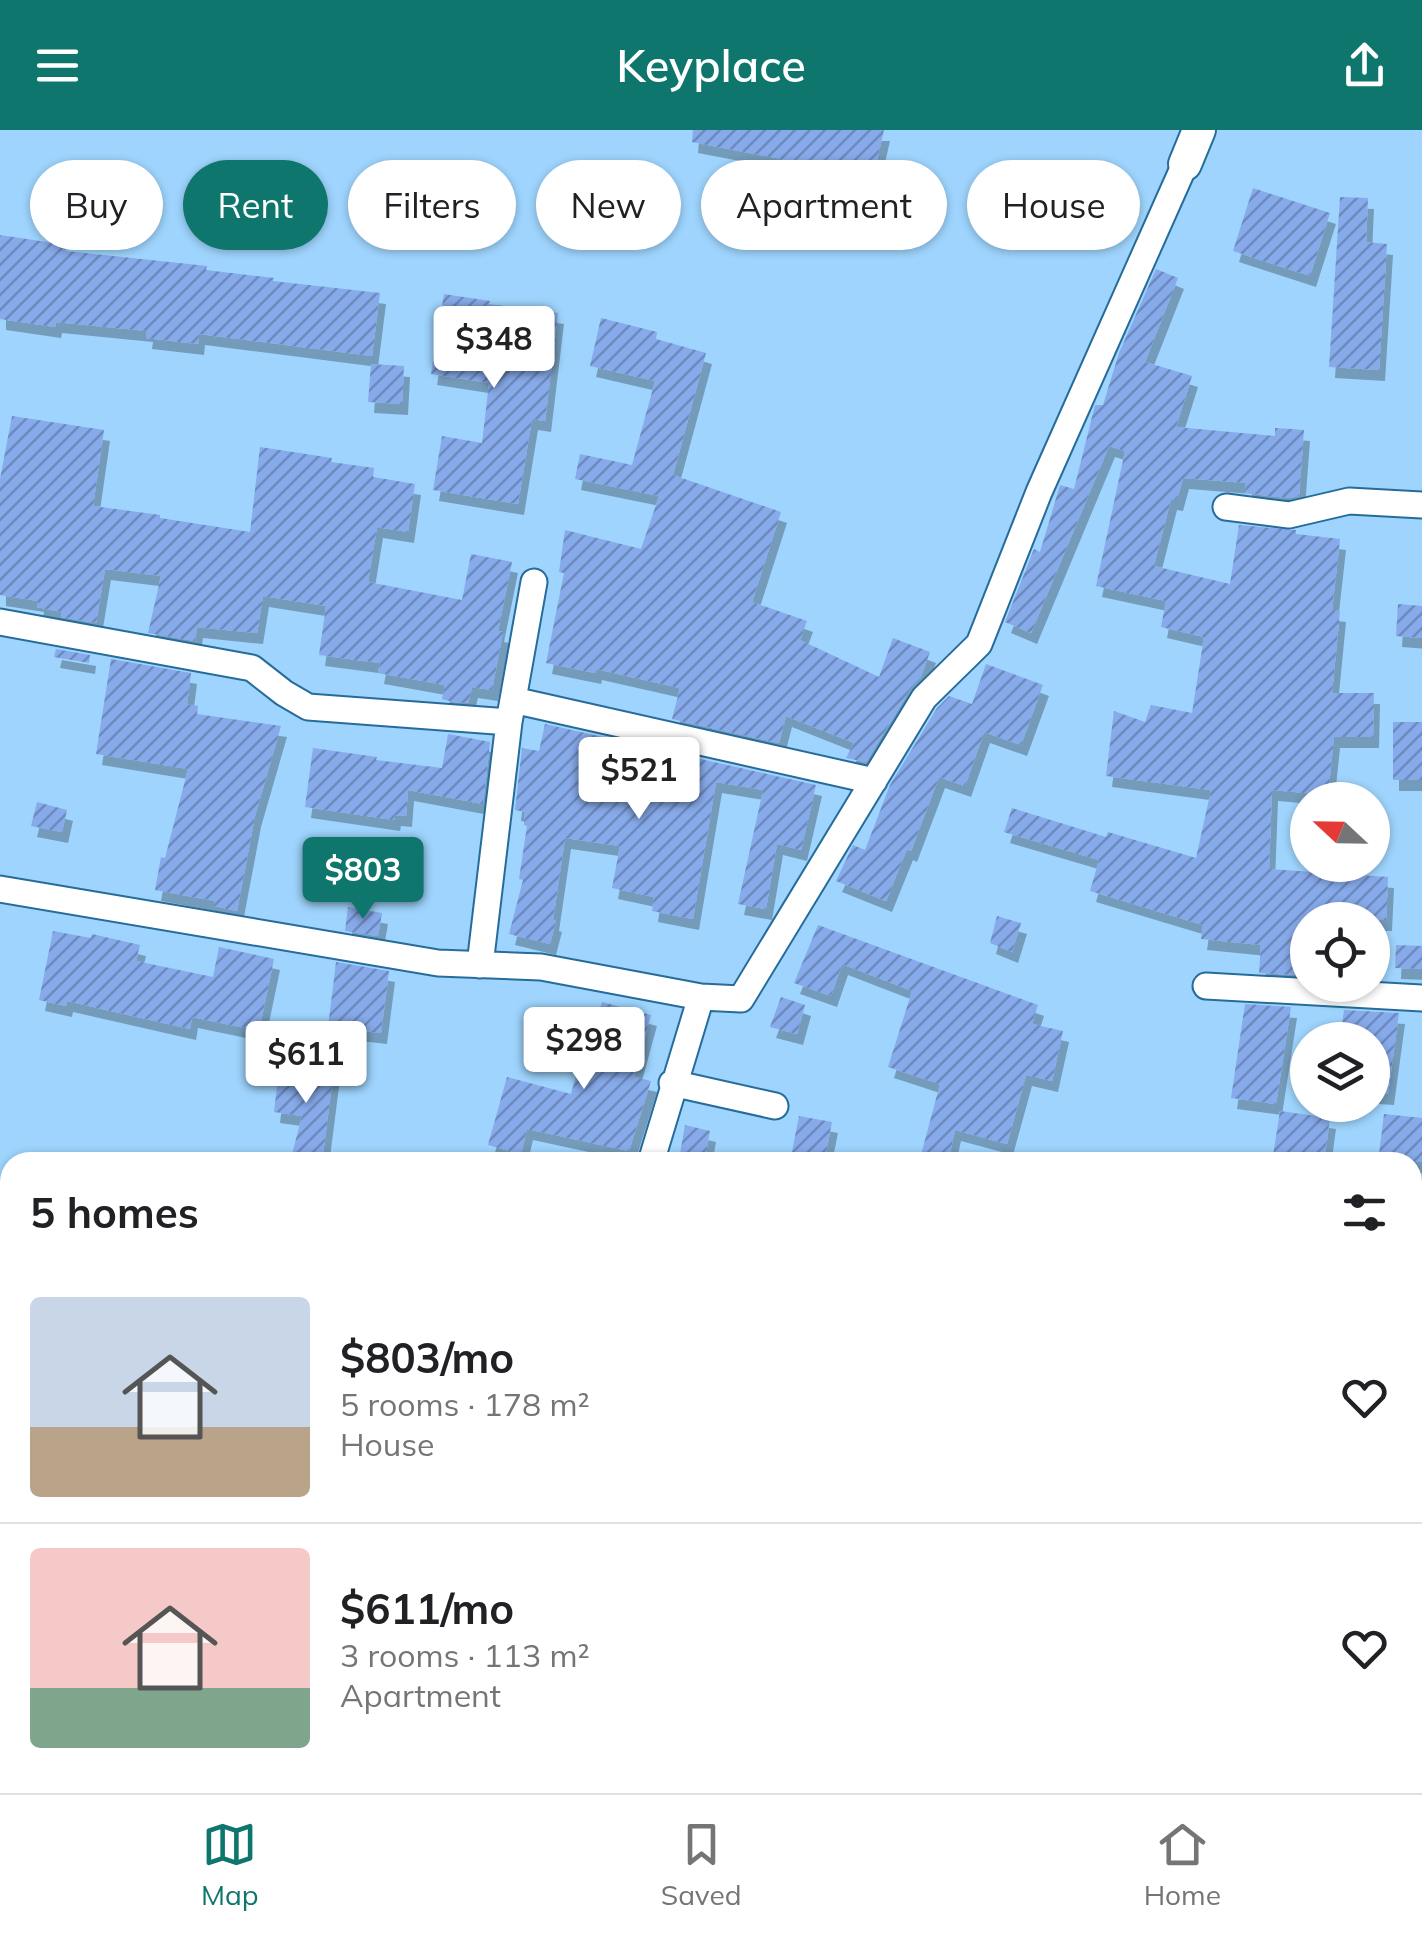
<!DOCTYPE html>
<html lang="en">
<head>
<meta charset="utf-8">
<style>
  :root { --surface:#fff; --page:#f6f6f6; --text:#202124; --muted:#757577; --line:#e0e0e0; --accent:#0f766e }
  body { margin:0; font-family:Mulish,sans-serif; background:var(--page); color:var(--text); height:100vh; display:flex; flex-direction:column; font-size:38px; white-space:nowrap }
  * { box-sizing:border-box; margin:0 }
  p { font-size:32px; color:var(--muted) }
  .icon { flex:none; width:55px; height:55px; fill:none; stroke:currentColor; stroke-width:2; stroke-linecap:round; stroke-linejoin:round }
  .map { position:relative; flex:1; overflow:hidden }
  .panel { position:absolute; left:0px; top:1022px; width:1422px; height:642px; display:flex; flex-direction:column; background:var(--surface); border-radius:30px 30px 0 0; box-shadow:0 2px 8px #0004 }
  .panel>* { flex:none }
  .guide { position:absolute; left:30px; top:30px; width:1362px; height:90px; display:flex; gap:20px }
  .needle { width:65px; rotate:292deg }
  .fabs { position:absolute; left:1290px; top:652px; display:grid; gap:20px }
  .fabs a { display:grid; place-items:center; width:100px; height:100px; border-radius:50%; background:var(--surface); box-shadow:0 2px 8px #0004; font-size:50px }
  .price { position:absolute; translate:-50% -85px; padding:0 22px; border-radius:10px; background:#fff; color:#222; font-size:32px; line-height:65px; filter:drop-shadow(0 2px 5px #0008) }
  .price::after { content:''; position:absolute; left:50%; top:60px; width:30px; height:22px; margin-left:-15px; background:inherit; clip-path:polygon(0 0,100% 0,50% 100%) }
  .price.on { background:var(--accent); color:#fff }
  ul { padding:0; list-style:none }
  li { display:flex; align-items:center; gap:30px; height:250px; padding:0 30px }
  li+li { border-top:2px solid var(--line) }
  li span { display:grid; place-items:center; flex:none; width:280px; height:200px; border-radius:10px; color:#555 }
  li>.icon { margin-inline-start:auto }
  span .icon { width:120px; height:120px; fill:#fffc; stroke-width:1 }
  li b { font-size:42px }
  h2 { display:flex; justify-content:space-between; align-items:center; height:120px; padding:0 30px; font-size:42px }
  .pill { padding:0 35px; border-radius:45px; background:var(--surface); box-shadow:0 2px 8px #0004; font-size:35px; line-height:90px }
  .pill.on { background:var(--accent); color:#fff }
  header { display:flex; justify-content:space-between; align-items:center; height:130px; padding:0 30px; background:var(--accent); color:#fff; font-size:45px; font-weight:600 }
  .dock { display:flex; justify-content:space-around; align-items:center; height:140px; border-top:2px solid var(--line); background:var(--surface); font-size:28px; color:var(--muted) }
  .dock a { display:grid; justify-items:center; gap:5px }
  .dock .on { color:var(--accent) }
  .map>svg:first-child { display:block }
  .building { fill:url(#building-hatch); filter:url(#shadow) }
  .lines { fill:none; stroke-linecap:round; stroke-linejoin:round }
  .minor-casing { stroke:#266c9b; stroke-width:29 }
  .tertiary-casing { stroke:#266c9b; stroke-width:36 }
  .minor { stroke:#fff; stroke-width:25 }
  .tertiary { stroke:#fff; stroke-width:32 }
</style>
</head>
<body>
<header><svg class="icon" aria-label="menu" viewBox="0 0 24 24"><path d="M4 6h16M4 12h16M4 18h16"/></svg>Keyplace<svg class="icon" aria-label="share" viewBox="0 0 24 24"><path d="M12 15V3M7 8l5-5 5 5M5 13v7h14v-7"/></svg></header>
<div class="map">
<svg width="1422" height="1663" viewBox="0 0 1422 1663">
  <defs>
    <pattern id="building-hatch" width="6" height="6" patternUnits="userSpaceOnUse" patternTransform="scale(2.5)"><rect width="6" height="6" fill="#87aaea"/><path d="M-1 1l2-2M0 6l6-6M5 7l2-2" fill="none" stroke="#6c8abe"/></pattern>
    <filter id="shadow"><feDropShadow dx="6" dy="11" stdDeviation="0" flood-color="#0004"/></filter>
  </defs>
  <rect width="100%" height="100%" fill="#9ed4fd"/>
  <path class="building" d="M693,0H884L872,52L787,30L692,12Z
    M1253,58L1330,83L1310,146L1233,121Z
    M1340,67L1368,68L1366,112L1387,114L1379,240L1329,237Z
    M0,105L67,115L66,121L207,136L206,140L274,148L273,151L380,163L372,226L199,204L198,214L146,208L147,201L56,192L55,197L0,189Z
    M1156,139L1178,148L1145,232L1192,246L1176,297L1275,306V298L1304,300L1299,366L1288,368L1245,363L1246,353L1183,348L1177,370L1171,369L1154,436L1230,454L1239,395L1296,400V404L1340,409L1332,480L1340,481L1332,563H1374L1373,607H1334L1328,665L1272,660L1269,739L1388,747L1386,790H1308V835H1297L1296,845L1259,843L1261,815L1201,809L1203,795L1090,761L1099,730L1004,702L1012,678L1106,707L1108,702L1196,728L1211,660L1106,646L1114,581L1145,592L1151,575L1192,583L1204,507L1161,497L1166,471L1096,456L1125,321L1109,316L1031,503L1005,492L1034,419L1040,422L1060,355L1074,359L1095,275H1103L1119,223Z
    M444,164L490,171L489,174L558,183L545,291L532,289L518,374L433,360L442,306L482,313L489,253L431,244Z
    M601,188L657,202L656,209L706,223L673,345L781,382L752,472L807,491L800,510L879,547L893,508L930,522L920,549L910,560L866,632L846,628L854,613L786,586L779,613L672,589L680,558L596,539L595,543L546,533L564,443L559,442L565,400L641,419L659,366L575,349L580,324L632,335L655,251L590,236Z
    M371,234L404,236L402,274L368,272Z
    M12,286L104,300L93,376L160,385V388L250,402L260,317L332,328L331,332L374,338L373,347L415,354L408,402L377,397L368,452L462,470L471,424L512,432L498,501L503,502L492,560L472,557L468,573L453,572L442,569L445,555L378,543L380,533L319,525L326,476L263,466L257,503L197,497L195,511L148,503L161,446L105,439L96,493L61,487V482L37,477L38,471L0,465V349Z
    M1398,474L1422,476V508L1396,506Z
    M56,519L90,525L89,533L54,527Z
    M111,529L191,543L187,574L198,576L197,584L281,596L255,686L237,781L214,776L215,771L155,760L161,727L165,728L188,639L96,624Z
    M986,534L1043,555L1021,615L984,602L965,656L939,647L911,721L907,719L886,771L836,751L853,715L865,720L890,655L937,578L949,566L972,574Z
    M1393,592H1422V650H1393Z
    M545,594L816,655L801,720L777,714L766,779L738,774L763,660L716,652L693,789L652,781L654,767L612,758L620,716L565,708L553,790L556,791L550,814L509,804L523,750L519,749L527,696L524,695L525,682L515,680L522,618L539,621Z
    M448,604L490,612L483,674L408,660L406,686L395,685L394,690L305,677L313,618L377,627L376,630L442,638Z
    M37,672L67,680L62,702L31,696Z
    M348,777L382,783L378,806L345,801Z
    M997,786L1021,793L1012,822L990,813Z
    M818,795L1038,875L1032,894L1063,901L1052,951L1026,945L1007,1014L955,1000L948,1032H919L940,954L888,937L912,861L842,834L831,866L794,853Z
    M53,801L91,808L92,804L140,815L136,831L213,847L219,817L274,829L259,901L192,887L190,899L67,871L66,876L39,870Z
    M1396,815L1422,816V839L1395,838Z
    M336,832L389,841L381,903L328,897Z
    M781,867L805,875L797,904L770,897Z
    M602,872L651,885L634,947L651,951L629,1021L527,999L521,1024L488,1015L507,947L571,964L579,935L584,936Z
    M1245,874L1291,877L1276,974L1231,968Z
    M1344,880L1399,883L1388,964L1372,963V910H1340Z
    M280,931L334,938L322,1032H290L302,986L274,982Z
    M1280,981L1330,988L1324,1032H1272Z
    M1384,984L1422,988V1032H1378Z
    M799,986L832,992L824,1032H790Z
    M685,995L710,1001L705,1029L680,1024Z"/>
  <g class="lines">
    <defs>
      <path id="minor" d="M1226,377L1289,385L1349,371L1422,375
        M0,492L252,538L284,563L308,577L509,592
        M513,570L874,651
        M0,759L438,833L541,837L701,867
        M480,835L509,592L534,452
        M1206,856L1422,868
        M672,953L775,976
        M651,1032L701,867L741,869L924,568L979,514L1039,362L1185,34
        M1412,1523L1414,1464
        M671,1655L713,1663
        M506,1663L508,1655
        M1410,1663V1655"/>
      <path id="tertiary" d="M1185,34L1199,0"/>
    </defs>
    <use href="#minor" class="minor-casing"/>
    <use href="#tertiary" class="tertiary-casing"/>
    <use href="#minor" class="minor"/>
    <use href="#tertiary" class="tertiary"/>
  </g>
</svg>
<div class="fabs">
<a><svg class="needle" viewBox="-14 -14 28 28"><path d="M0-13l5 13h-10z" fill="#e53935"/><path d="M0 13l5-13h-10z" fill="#757577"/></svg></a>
<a><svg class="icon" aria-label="locate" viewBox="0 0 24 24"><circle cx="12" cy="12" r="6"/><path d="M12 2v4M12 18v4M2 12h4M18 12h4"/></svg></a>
<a><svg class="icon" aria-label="layers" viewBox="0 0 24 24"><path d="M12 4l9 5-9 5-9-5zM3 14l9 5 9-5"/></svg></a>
</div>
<b class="price" style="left:494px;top:261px">$348</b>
<b class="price" style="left:639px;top:692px">$521</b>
<b class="price on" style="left:363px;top:792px">$803</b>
<b class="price" style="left:584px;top:962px">$298</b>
<b class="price" style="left:306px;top:976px">$611</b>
<div class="guide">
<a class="pill">Buy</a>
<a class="pill on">Rent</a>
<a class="pill">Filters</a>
<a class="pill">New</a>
<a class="pill">Apartment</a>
<a class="pill">House</a>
</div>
<section class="panel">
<h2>5 homes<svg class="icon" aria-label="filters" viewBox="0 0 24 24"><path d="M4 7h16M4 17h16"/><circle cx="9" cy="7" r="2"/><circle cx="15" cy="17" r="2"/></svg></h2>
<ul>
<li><span style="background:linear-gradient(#c9d6e8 65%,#b9a48a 0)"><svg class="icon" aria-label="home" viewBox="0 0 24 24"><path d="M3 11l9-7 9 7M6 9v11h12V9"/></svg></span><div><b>$803/mo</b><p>5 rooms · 178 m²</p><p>House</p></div><svg class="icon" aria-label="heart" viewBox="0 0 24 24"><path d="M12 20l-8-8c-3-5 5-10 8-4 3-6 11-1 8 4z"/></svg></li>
<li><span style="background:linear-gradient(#f6c9c9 70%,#7fa58c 0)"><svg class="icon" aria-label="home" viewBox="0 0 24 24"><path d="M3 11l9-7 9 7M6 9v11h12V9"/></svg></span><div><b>$611/mo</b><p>3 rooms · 113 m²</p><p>Apartment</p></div><svg class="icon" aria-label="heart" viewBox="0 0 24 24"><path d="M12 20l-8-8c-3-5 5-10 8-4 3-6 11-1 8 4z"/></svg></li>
</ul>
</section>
</div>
<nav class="dock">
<a class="on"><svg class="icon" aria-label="map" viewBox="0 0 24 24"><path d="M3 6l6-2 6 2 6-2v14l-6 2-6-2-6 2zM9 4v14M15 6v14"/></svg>Map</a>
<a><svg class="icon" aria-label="saved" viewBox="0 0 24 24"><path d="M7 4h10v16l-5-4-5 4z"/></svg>Saved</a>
<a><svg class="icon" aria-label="home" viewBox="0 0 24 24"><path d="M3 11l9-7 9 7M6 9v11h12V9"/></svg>Home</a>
</nav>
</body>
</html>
